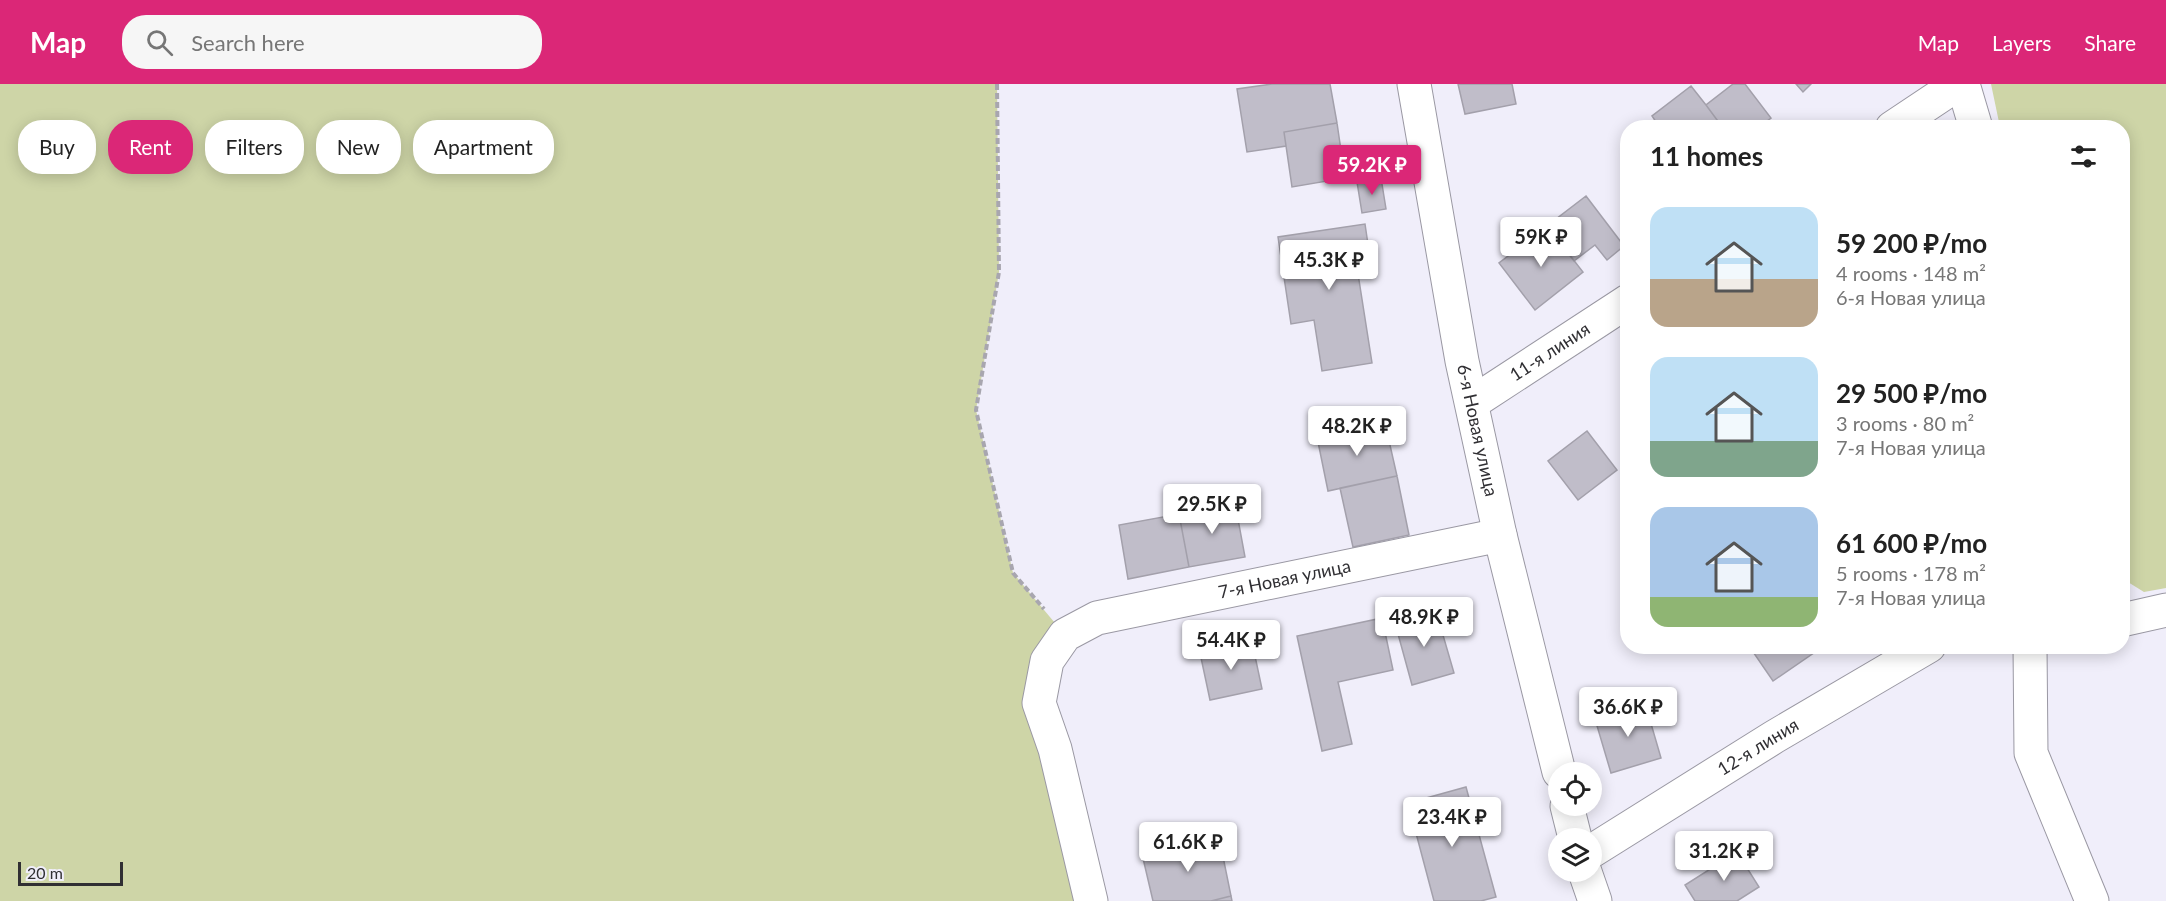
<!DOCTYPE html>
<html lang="en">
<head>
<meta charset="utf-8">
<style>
  :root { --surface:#fff; --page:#f6f6f6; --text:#222; --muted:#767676; --accent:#db2777 }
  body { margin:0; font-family:Lato,sans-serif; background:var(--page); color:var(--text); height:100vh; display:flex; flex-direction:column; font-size:22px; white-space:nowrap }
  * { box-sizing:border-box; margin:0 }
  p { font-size:20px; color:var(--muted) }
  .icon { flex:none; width:33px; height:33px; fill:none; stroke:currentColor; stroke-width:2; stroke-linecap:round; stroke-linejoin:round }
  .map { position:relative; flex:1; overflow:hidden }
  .sheet { position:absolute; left:1620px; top:36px; width:510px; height:534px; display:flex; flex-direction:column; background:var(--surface); border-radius:24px; box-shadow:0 3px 15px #0003 }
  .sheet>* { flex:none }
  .top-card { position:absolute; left:18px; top:36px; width:570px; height:54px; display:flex; gap:12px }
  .buttons { position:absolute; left:1548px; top:678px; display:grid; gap:12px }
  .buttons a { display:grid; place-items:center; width:54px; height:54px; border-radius:50%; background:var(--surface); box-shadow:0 3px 15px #0003; font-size:30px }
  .scale { position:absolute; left:18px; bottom:15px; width:105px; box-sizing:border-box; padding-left:6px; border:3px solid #302f33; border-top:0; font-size:16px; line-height:21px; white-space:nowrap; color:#302f33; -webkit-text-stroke:4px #f0eefa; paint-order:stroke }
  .price { position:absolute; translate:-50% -51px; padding:0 14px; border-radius:6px; background:#fff; color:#222; font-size:20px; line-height:39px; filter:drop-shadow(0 2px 3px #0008) }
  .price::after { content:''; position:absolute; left:50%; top:36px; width:18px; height:14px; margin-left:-9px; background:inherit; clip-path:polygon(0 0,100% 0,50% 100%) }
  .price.selected { background:var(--accent); color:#fff }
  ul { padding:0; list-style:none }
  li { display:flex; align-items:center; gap:18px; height:150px; padding:0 30px }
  li span { display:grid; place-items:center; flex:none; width:168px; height:120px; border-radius:18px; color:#555 }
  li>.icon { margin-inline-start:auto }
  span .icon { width:72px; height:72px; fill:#fffc; stroke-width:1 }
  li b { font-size:26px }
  h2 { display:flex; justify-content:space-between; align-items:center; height:72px; padding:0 30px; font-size:26px }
  .pill { padding:0 21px; border-radius:24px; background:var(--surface); box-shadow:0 3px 15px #0003; font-size:21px; line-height:54px }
  .pill.selected { background:var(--accent); color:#fff }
  header { display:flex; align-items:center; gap:36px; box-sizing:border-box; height:84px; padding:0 30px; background:var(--accent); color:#fff }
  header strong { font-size:28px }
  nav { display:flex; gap:33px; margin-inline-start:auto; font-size:21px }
  .search { width:420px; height:54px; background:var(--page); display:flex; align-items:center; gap:15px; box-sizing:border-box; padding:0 21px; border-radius:24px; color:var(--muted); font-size:22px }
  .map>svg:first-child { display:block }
  .green { fill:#ced5a7 }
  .building { fill:#c0bdc9; stroke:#a3a0ab; stroke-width:1.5 }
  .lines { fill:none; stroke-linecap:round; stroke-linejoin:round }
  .minor-casing { stroke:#9a98a3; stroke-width:35 }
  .path { stroke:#a8a6af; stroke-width:4; stroke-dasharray:6 3; stroke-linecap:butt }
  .minor { stroke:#fff; stroke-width:33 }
  .labels { text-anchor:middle; stroke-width:4.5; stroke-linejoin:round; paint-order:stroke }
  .street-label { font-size:18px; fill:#302f33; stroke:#f0eefa }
</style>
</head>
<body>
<header>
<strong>Map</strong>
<div class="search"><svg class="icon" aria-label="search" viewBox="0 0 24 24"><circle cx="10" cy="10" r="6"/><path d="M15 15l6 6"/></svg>Search here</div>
<nav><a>Map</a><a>Layers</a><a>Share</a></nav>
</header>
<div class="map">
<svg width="2166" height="817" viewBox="0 0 2166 817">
  <rect width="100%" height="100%" fill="#f0eefa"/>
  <path class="green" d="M0,0H997L999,188L976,326L1013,489L1065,551L1047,577L1091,817H0Z
    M1991,0H2166V504L2144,508L2123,495L2122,44L2000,43Z"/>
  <path class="building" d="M1272,0H1330L1337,39L1284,48L1286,62L1247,68L1237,5Z
    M1458,0H1512L1516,20L1465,30Z
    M1733,0H1745L1771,34L1758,44H1723L1706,21Z
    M1796,0H1811L1803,8Z
    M1691,2L1706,21L1723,44H1660L1652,32Z
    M1337,39L1345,94L1292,103L1284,48Z
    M1381,94L1386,125L1362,129L1357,98Z
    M1586,112L1624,162L1607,176L1595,161L1574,177L1547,142Z
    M1365,140L1370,174L1356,177L1372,279L1322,287L1314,236L1291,240L1278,153Z
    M1547,142L1583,188L1535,226L1499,179Z
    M1385,339L1397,392L1328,407L1317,353Z
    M1587,347L1617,386L1578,416L1548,377Z
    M1397,392L1409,451L1353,463L1340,404Z
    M1235,419L1245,473L1189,483L1179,430Z
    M1179,430L1189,483L1128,495L1119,441Z
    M1436,527L1454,589L1412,601L1395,539Z
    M1382,534L1393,586L1338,598L1352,660L1322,667L1297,552Z
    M1252,558L1262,605L1210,616L1200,569Z
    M1749,562H1815L1818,566L1773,597Z
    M1645,619L1661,674L1611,689L1595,635Z
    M1466,703L1496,813L1481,817H1434L1408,719Z
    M1219,753L1231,812L1211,817H1153L1142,770Z
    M1737,768L1759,803L1737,817H1695L1685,801Z
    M1231,812L1232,817H1211Z"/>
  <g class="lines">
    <defs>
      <g id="minor">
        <path id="s1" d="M1414,0L1462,277L1500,451L1559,688"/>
        <path d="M1963,0L1976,44"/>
        <path d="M1892,44L1958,0"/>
        <path id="s2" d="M1472,319L1628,217"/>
        <path d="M2122,536L2166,526"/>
        <path d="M2030,562L2031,669L2092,817"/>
        <path d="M1567,722L1575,754"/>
        <path id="s3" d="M1592,767L1774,653L1929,562"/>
        <path d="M1585,788L1595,817"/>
        <path id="s4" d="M1091,817L1055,665L1039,619L1047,577L1065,551L1097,534L1500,451"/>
      </g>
    </defs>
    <use href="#minor" class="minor-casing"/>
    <path class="path" d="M997,0L999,188L976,326L1013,489L1044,525"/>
    <use href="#minor" class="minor"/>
  </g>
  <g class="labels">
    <g class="street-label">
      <text dy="6" stroke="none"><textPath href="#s2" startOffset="93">11-я линия</textPath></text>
      <text dy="6" stroke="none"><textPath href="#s1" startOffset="352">6-я Новая улица</textPath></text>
      <text dy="6" stroke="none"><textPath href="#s4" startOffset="507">7-я Новая улица</textPath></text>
      <text dy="6" stroke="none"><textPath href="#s3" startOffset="196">12-я линия</textPath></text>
    </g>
  </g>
</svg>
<div class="buttons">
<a><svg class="icon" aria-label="locate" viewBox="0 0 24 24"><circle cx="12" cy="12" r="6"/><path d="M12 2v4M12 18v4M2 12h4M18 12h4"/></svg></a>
<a><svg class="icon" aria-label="layers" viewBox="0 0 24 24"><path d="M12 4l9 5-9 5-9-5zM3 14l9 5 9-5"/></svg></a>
</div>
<div class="scale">20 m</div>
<b class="price selected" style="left:1372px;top:112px">59.2K ₽</b>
<b class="price" style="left:1541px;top:184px">59K ₽</b>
<b class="price" style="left:1329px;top:207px">45.3K ₽</b>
<b class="price" style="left:1357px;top:373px">48.2K ₽</b>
<b class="price" style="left:1212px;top:451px">29.5K ₽</b>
<b class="price" style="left:1424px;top:564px">48.9K ₽</b>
<b class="price" style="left:1231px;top:587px">54.4K ₽</b>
<b class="price" style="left:1628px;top:654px">36.6K ₽</b>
<b class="price" style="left:1452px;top:764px">23.4K ₽</b>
<b class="price" style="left:1188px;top:789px">61.6K ₽</b>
<b class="price" style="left:1724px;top:798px">31.2K ₽</b>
<div class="top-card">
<a class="pill">Buy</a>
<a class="pill selected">Rent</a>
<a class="pill">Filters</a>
<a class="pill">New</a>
<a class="pill">Apartment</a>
</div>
<section class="sheet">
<h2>11 homes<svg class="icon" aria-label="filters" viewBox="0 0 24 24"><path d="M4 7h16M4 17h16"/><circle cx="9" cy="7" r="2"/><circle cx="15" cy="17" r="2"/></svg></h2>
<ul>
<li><span style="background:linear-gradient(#bfe0f5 60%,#b9a48a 0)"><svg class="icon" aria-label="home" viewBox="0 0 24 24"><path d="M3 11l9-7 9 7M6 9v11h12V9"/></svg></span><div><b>59 200 ₽/mo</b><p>4 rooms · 148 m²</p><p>6-я Новая улица</p></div></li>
<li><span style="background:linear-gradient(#bfe0f5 70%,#7fa58c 0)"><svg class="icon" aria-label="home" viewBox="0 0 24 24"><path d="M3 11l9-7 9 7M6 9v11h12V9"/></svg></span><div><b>29 500 ₽/mo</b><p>3 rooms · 80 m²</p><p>7-я Новая улица</p></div></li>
<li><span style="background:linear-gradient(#a9c7e8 75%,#8fb573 0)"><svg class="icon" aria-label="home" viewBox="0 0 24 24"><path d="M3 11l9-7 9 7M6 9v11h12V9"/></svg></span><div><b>61 600 ₽/mo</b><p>5 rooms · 178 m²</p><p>7-я Новая улица</p></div></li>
</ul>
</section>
</div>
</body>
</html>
